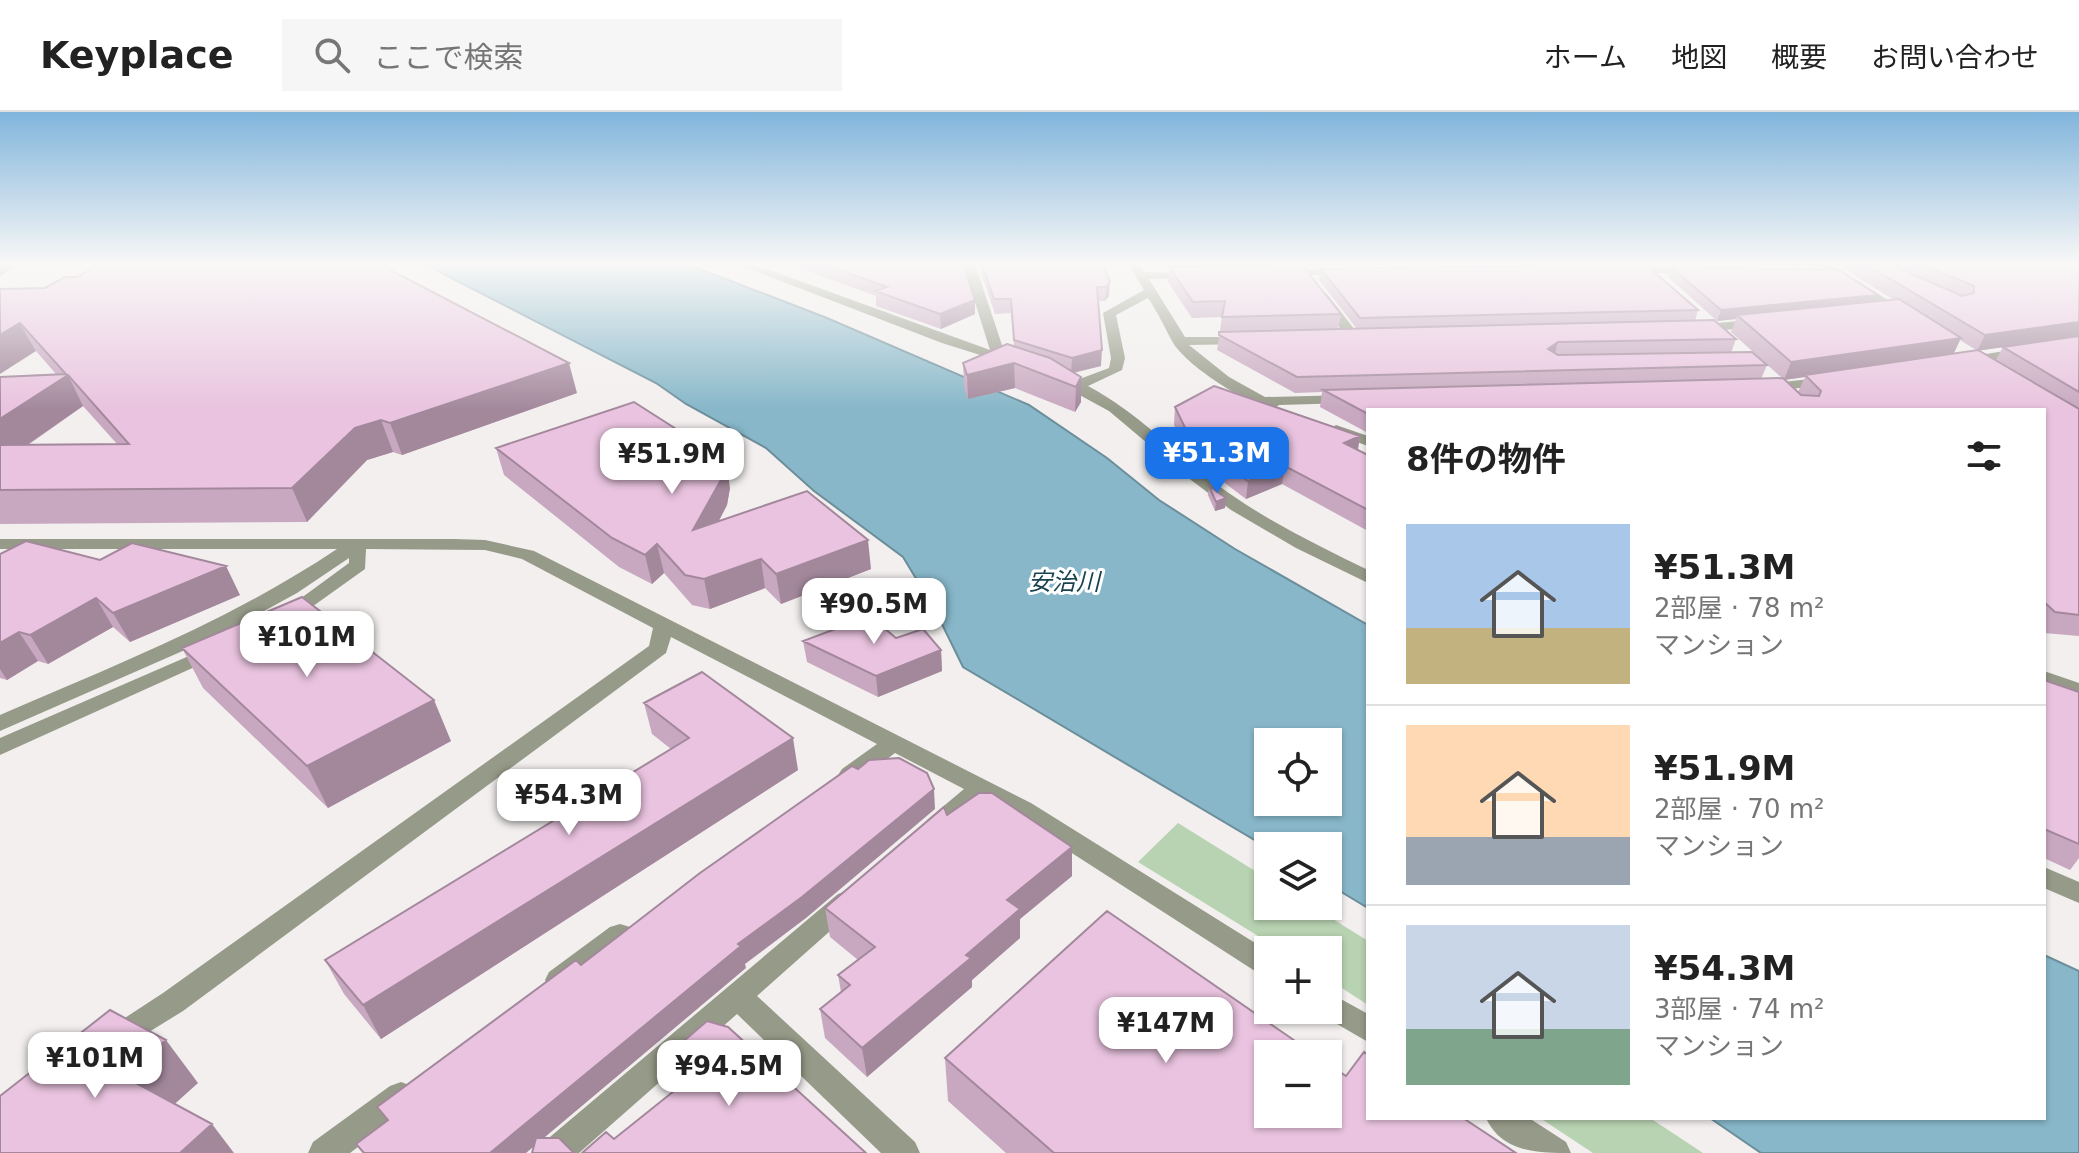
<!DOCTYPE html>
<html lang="ja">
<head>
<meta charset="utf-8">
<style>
  :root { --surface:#fff; --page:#f6f6f6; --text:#222; --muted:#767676; --line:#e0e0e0; --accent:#1a73e8 }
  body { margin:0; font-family:"DejaVu Sans","Noto Sans JP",sans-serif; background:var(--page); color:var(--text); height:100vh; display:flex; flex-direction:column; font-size:30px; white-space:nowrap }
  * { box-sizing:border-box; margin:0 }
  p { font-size:26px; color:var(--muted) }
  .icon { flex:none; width:44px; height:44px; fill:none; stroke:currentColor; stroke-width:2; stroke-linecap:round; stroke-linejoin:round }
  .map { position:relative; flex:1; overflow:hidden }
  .sheet { position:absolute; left:1366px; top:296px; width:680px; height:712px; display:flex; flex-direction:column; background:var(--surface); border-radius:0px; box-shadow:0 2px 6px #0004 }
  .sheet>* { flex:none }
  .buttons { position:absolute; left:1254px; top:616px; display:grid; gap:16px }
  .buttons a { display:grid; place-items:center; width:88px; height:88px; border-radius:0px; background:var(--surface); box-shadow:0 2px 6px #0004; font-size:40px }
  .price { position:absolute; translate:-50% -68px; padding:0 18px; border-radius:16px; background:#fff; color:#222; font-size:26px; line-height:52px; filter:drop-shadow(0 2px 4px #0008) }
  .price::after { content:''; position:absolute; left:50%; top:48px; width:24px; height:18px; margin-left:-12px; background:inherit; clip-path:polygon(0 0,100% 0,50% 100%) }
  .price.current { background:var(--accent); color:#fff }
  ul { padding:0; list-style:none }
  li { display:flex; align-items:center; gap:24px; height:200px; padding:0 40px }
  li+li { border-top:2px solid var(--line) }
  li span { display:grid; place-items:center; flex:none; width:224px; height:160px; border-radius:0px; color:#555 }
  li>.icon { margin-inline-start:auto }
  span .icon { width:96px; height:96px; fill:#fffc; stroke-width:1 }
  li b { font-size:34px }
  h2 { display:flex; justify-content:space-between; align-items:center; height:96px; padding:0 40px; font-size:34px }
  header { display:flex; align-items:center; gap:48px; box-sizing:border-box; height:112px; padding:0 40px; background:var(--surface); border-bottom:2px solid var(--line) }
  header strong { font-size:38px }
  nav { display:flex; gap:44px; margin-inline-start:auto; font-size:28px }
  .search { width:560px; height:72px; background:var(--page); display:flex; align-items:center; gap:20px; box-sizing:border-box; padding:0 28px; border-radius:0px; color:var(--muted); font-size:30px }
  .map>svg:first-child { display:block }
  .green { fill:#b8d3b1 }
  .water { fill:#87b7c9; stroke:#6c8e9a; stroke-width:2; fill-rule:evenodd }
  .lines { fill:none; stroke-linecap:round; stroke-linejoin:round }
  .minor { fill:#969a88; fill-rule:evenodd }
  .wall { fill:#c8a8c0; fill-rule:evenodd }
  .shaded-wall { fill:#a3889c }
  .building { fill:#e9c3df; stroke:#a3889c; stroke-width:2 }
  .labels { text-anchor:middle; stroke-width:6; stroke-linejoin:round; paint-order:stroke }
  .water-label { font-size:24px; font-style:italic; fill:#194351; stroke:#fff }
</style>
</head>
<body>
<header>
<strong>Keyplace</strong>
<div class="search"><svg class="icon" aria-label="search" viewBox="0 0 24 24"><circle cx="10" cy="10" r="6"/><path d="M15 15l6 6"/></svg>ここで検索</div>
<nav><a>ホーム</a><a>地図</a><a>概要</a><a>お問い合わせ</a></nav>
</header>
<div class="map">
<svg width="2079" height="1041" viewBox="0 0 2079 1041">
  <rect width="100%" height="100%" fill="#f2efee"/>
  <path class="green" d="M1178,711L1268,767V794H1312L1368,829V893L1328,867V838H1281L1138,750Z
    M1540,1006H1650L1703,1041H1593Z"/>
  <path class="water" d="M424,152H687L827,206L1029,293L1107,346L1159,388L1235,437L1368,513V796L1328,772V734L1268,736L963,555L935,498L903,445L814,379L766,336L686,292L656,271ZM1268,630H1328V690H1268Z
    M2044,843L2079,859V1041H1761L1710,1006H2044Z"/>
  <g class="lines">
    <path class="minor" d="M737,152H753L990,238L963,152H975L1005,242L1019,249L1012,253L942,231Z
      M1817,152H1831L1911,203L1901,206Z
      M1132,153H1140L1145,160L1201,161V165L1197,166L1149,167L1185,225H1249L1251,228L1244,232L1189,233L1229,265L1265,285L1349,283L1356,287L1349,291L1279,293L1272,298C1244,290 1185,253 1172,229C1165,216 1157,199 1148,186L1116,203L1125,246L1122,258L1088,274C1137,300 1175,341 1219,374C1265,408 1317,433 1368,458V471L1296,436L1231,398L1191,368L1109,299L1052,268V262L1077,268L1109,256L1111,246L1103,201L1144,178L1130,155Z
      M1647,155L1695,157L1701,160L1695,163L1643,160L1641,158Z
      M1349,157L1351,159L1345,162L1281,164L1275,161L1281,158Z
      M1319,182H1327L1362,227L1360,230H1350L1317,185Z
      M1760,207L1764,208V214L1696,221L1690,217L1696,213Z
      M2079,227V235L1967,253L1960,249L1967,245Z
      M1828,265L1835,269L1833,272L1764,280L1757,276L1764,272Z
      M1336,313L1368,324V334L1331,321L1328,318Z
      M0,427H455L485,428L534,439L1031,691L1268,839V864L1258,861L1013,703L983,687C968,700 948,727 927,720L924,714L927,708L964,677L895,641L858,669H842L838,663L842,657L877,632L671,525L666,541L183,899L118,939L108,935L103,926L108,917L163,881L649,534L653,516L522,447L485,438L366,437L365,457L295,507L288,509L278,503L349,451V446L297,481L226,520L0,619V603C118,552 229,509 337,437H0Z
      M212,534L222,540L219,544L0,643V626Z
      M2044,559L2079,571V586L2044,573Z
      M2044,755L2079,770V791L2044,776Z
      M847,779L856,782L860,789L856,796L757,884L915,1030L920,1041H881L737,902L579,1041H539L544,1030L838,782Z
      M620,812L630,815L634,823L630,831L569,876L559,880L549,876L545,868L549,860L610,815Z
      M1328,880L1368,902V930L1318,901L1317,898H1328Z
      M401,970L412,974L417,984L412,994L350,1041H308L313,1030L390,974Z
      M1486,1006H1529L1566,1030L1571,1041C1539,1041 1502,1041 1486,1006Z"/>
  </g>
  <path class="wall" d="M788,152H963L975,188V202L941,217L876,194V184Z
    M978,152H1108V156H1105L1109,184L1105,189H1098L1101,254L1074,261L1081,265V290L1075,300L1015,276L968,287L964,275L963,251L1014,234L1011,201L995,202Z
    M1174,152H1453L1303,154L1341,202L1338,217H1357L1319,168L1321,157L1698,198L1695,209L1736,227L1731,241L1767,253L1761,267L1782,266L1731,220L1736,207L1717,209L1668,165L1671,155L1875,190L1894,188L1836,152H2079V524L2044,521V298H1368V321L1320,295L1322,280L1295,281L1217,238L1222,205L1192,206L1168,170L1169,155L1175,154ZM1960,228L1976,238L1953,242ZM2003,235L1996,248L1979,238ZM1805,265L1798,280L1784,268Z
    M1730,152H1817L1816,155Z
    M0,177L577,281L402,343L393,340L367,348L307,410L0,412V265L56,262L36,239ZM83,294L117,332L28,333Z
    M1175,295L1360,324L1358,338L1368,343V419L1282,372L1246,387L1189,344L1174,313Z
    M496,336L730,376L727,393L719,409L871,457L781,492L765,476L710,497L692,493L664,461L652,472L619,455L504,363Z
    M1209,374L1225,396L1215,399L1208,383Z
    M0,442L240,483L130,530L113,515L48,552L38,549L7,568L0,566Z
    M896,526L941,538L942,559L878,585L807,550L803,529Z
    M182,536L451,629L328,696L203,576Z
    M2044,568L2079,580V746L2070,758L2044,746Z
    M644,591L798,658L381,927L344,882L325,848L671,637L652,622Z
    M947,703L1072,735V764L1020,807V826L972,868V875L867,965L825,926L820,897L841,880L838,863L858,848L830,825L825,796Z
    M670,941L866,1041L614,1027L686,969L676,960Z
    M945,946L1516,1041H1006L948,989Z"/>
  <path class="shaded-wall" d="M0,152H20L0,164Z
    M1110,170L1109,184L1105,189L1106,175Z
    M1878,183L1873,193L1737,203L1736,207L1717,209L1721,198Z
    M975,188V202L941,217L940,202Z
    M2079,210V224L1977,239L1985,223Z
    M20,211L36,239L0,262V223Z
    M1961,226L1953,243L1784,268L1791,250Z
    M1558,230L1554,245L1548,237Z
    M1102,238L1101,254L1071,261L1072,246Z
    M569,251L577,281L402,343L390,311Z
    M1014,251L1015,276L968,287L967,263Z
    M68,263L83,294L11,344L0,361V307Z
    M1081,265V290L1075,300L1076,275Z
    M381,308L393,340L367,348L307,410L292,376L355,316Z
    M1360,324L1357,342L1344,331Z
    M726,349L730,376L727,393L699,446L693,418Z
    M1285,354L1282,372L1246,387L1248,369Z
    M1226,386L1225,396L1215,399L1216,390Z
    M868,428L871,457L781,492L776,462Z
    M657,432L664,461L652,472L645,443Z
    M761,447L765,476L710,497L704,467Z
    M226,454L240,483L130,530L113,501Z
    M96,486L113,515L48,552L30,523Z
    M19,520L38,549L7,568L0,557V531Z
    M941,538L942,559L878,585L876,564Z
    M434,588L451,629L328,696L307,654Z
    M793,626L798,658L381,927L363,893Z
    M934,677L935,697L806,806L745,852L746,856L526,1041H490L738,832Z
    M1072,735V764L1020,807V826L972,868V875L867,965L862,936L966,843L1007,788Z
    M166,928L198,971L158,1007L123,964Z
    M212,1012L234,1041H180Z"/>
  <path class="building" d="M100,152H379L569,251L390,311L381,308L355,316L292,376L0,378V333L129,332L68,263L0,307V265L66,262L20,211L0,223V177L45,176L65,165H77Z
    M823,152H963L975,188L940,202L875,179L887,175Z
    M982,152H1103L1110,170L1106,175H1097L1102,238L1072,246L1014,228L1011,187H994Z
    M1645,152L1698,198L1360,206L1321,157Z
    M1865,152H1889L1962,184L1974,181V174L1921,152H2079V210L1985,223Z
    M1302,153L1341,202L1222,205L1225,189L1193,190L1169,155Z
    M1671,155L1839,158L1878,183L1721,198Z
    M1899,187L1961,226L1791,250L1737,203Z
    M1714,208L1736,227L1558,230L1548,237L1558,243L1752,240L1767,253L1297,265L1219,223V220Z
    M2079,224V280L2003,235Z
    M1007,232L1050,246L1081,265L1076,275L1014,251L967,263L963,251Z
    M1978,238L2079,297V503L2055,500L2044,490V298H1368V302L1323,278L1783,266L1801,283L1819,284L1821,279L1805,263Z
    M1214,274L1360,324L1344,331L1368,343V398L1285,354L1248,369L1190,326L1175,295Z
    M634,290L726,349L722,366L693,418L807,379L868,428L776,462L761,447L704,467L685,463L657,432L645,443L612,426L496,336Z
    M1209,374L1226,386L1216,390Z
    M26,429L100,448L132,431L226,454L113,501L96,486L30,523L19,520L0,531V442Z
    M302,485L434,588L307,654L182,536Z
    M870,504L896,526L923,517L941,538L876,564L803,529Z
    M702,560L793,626L363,893L325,848L689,626L644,591Z
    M2044,568L2079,580V732L2044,717Z
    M899,646L927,661L934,677L802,785L738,832L741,834L490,1041H364L356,1032L388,1008L377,995L576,848L581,853L700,761L852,654L858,657L869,648Z
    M979,681H992L1072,735L1007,788L1020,797L966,843L971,846L862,936L820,897L850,873L838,863L875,835L825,796L944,695L947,703Z
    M1107,799L1314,942H1268V1002H1328V952L1346,964L1364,940L1368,943V1006H1463L1516,1041H1054L945,946Z
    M110,898L166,928L123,964L212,1012L180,1041H0V984Z
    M707,909L728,915L866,1041H582L606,1020L614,1027L694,963L670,941Z
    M536,1026H559L574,1041H532Z"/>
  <linearGradient id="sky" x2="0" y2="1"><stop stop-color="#81b5dc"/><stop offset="0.51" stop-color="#f9f8f7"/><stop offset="1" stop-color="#f9f8f7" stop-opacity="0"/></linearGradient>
  <rect width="2079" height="298" fill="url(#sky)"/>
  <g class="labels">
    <g class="water-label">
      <text x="1064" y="478">安治川</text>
    </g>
  </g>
</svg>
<div class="buttons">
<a><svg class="icon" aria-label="locate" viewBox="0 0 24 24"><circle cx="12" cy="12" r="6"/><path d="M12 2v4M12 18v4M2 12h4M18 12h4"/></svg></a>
<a><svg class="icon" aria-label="layers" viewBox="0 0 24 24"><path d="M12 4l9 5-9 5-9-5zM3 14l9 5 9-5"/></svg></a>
<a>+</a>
<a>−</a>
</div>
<b class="price current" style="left:1217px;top:383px">¥51.3M</b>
<b class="price" style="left:672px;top:384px">¥51.9M</b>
<b class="price" style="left:874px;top:534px">¥90.5M</b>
<b class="price" style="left:307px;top:567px">¥101M</b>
<b class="price" style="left:569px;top:725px">¥54.3M</b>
<b class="price" style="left:1166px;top:953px">¥147M</b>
<b class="price" style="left:95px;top:988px">¥101M</b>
<b class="price" style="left:729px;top:996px">¥94.5M</b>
<section class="sheet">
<h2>8件の物件<svg class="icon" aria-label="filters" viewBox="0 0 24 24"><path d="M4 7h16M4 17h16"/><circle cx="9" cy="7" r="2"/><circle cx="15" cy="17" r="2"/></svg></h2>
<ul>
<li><span style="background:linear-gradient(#a9c7e8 65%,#c2b280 0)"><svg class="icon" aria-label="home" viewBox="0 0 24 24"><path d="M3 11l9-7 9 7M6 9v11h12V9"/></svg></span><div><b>¥51.3M</b><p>2部屋 · 78 m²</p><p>マンション</p></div></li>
<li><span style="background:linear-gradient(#ffd9b3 70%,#9aa5b1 0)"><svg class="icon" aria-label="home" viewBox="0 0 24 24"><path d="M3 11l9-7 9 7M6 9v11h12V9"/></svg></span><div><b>¥51.9M</b><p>2部屋 · 70 m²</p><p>マンション</p></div></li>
<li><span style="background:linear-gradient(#c9d6e8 65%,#7fa58c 0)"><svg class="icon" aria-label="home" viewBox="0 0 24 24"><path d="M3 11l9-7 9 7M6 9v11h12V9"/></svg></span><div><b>¥54.3M</b><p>3部屋 · 74 m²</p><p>マンション</p></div></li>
</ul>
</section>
</div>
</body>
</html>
